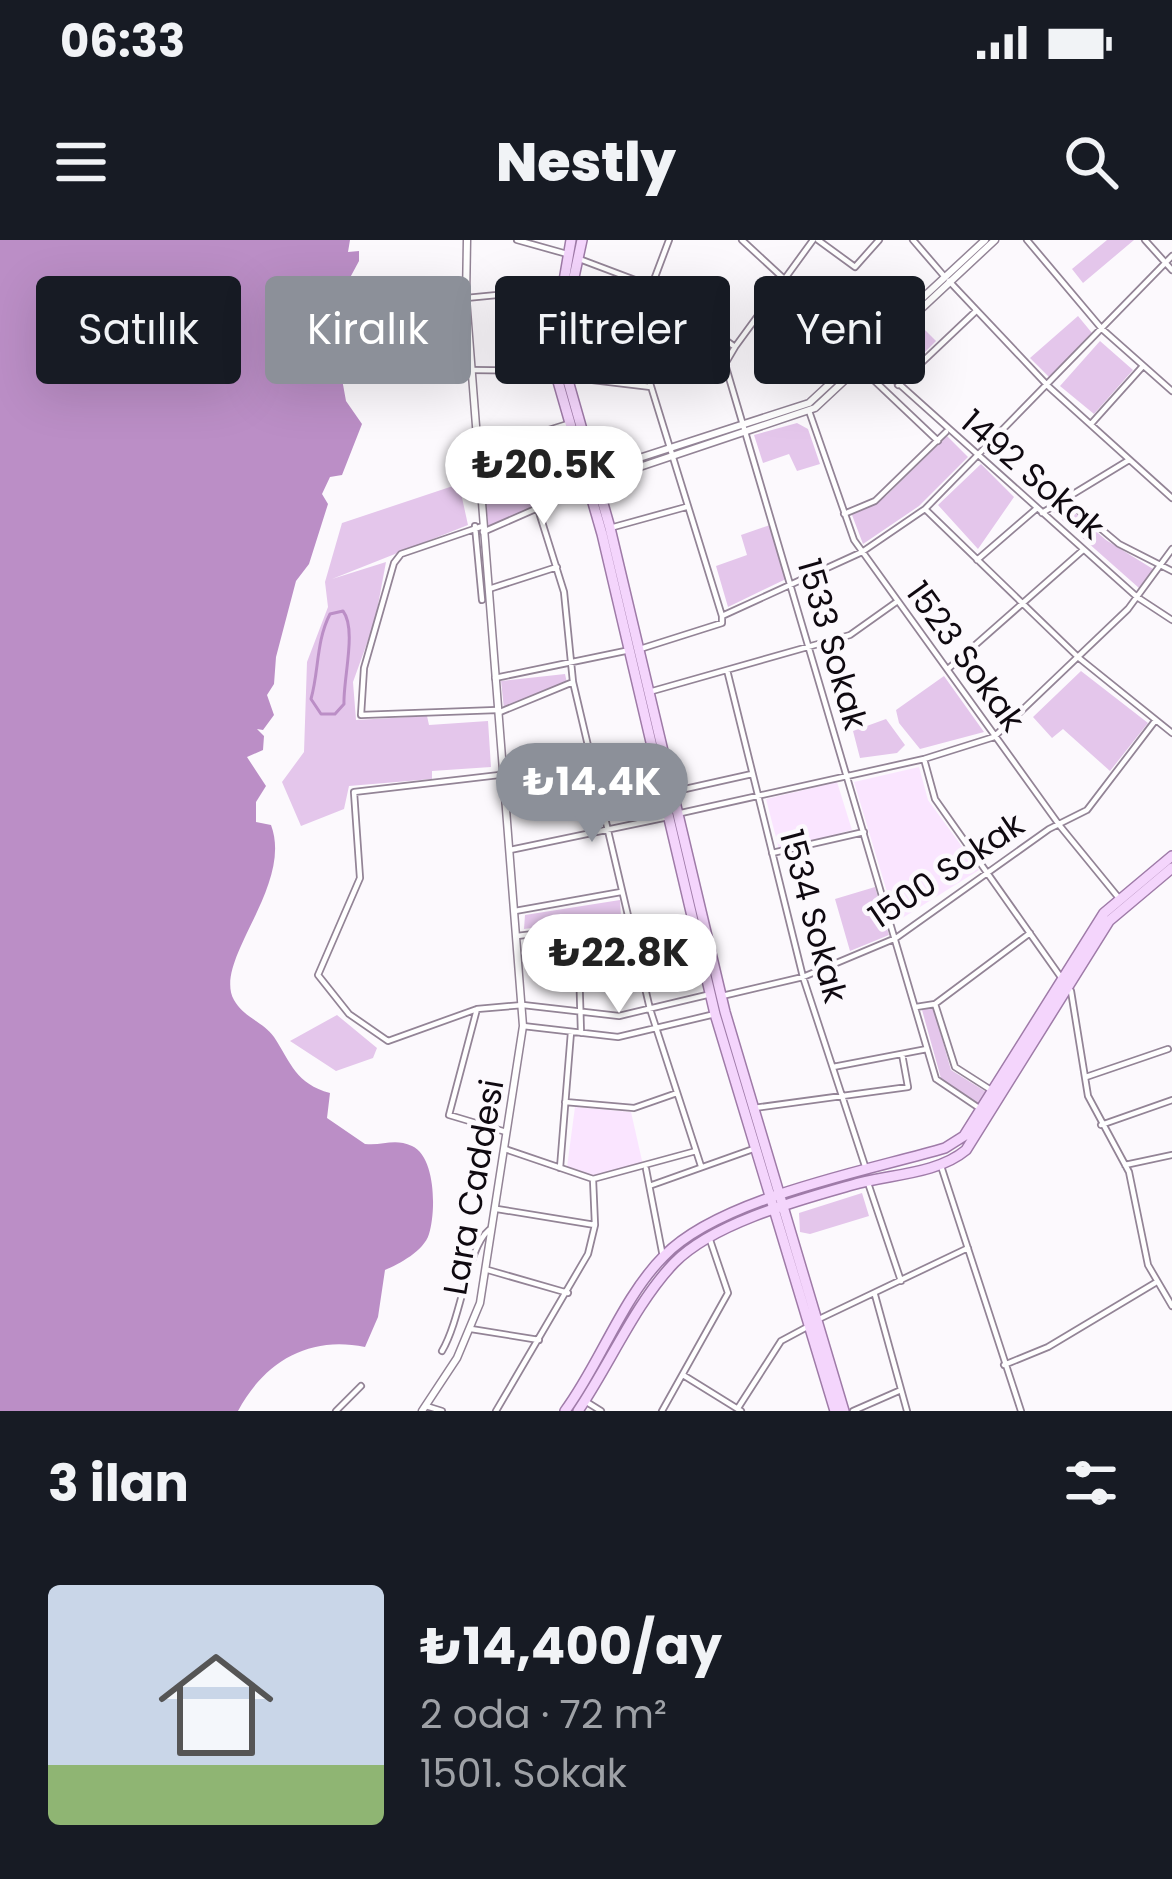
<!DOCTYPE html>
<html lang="tr">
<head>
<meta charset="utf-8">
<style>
  :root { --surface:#171b24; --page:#242831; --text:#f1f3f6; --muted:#9ea1a6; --accent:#8c9099 }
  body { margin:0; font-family:Poppins,sans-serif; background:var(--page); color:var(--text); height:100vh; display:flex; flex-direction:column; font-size:45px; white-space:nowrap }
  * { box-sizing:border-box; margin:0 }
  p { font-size:39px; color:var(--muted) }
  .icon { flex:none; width:66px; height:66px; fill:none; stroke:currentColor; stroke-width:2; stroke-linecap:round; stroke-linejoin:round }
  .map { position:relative; height:1171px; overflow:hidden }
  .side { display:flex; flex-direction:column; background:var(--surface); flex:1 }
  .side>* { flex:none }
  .banner { position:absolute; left:36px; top:36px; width:1101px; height:108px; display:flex; gap:24px }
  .price { position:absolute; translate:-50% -102px; padding:0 27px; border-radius:42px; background:#fff; color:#222; font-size:39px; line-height:78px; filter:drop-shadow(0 3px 6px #0008) }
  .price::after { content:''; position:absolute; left:50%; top:72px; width:36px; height:27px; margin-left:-18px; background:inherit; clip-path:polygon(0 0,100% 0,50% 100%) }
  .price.current { background:var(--accent); color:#fff }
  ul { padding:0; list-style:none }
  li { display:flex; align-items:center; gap:36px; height:300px; padding:0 48px }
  li span { display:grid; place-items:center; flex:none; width:336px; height:240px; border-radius:12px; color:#555 }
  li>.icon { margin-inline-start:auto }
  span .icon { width:144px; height:144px; fill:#fffc; stroke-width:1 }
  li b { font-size:51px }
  h2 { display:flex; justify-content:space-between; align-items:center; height:144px; padding:0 48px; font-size:51px }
  .chip { padding:0 42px; border-radius:12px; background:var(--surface); box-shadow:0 12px 48px #0002; font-size:42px; line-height:108px }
  .chip.current { background:var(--accent); color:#fff }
  .status { display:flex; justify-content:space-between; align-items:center; height:84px; padding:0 60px; background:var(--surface); direction:ltr }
  .status svg { height:33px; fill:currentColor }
  header { display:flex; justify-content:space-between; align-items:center; height:156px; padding:0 48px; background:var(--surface); font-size:54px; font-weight:800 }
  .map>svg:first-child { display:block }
  .built { fill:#fae5ff }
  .green { fill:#e4c6eb }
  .water { fill:#bb8ec6 }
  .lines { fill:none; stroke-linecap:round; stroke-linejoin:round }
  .stream { stroke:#bb8ec6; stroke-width:3 }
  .minor-casing { stroke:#938496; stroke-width:8 }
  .tertiary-casing { stroke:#938496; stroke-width:9 }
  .primary-casing { stroke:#9f7ba8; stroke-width:12 }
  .minor { stroke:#fff; stroke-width:4.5 }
  .tertiary { stroke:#fff; stroke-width:6 }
  .primary { stroke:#f4d5fc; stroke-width:9 }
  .labels { text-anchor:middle; stroke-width:9; stroke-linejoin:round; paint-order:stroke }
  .street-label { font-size:33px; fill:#0f0910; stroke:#fcf9fd }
</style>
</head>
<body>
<div class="status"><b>06:33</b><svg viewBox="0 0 49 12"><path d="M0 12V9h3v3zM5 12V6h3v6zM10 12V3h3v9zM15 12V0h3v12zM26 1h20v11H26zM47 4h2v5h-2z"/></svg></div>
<header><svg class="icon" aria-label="menu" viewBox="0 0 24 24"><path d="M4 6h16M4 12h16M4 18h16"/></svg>Nestly<svg class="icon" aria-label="search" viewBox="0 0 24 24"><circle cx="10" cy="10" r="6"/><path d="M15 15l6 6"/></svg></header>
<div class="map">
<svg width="1172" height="1171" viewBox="0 0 1172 1171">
  <rect width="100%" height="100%" fill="#fcf9fd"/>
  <path class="built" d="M919,527L928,560L979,630L896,682L854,542Z
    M837,542L852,590L779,609L766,559Z
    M575,867L631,872L643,925L593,937L567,927Z"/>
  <path class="green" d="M1107,0H1134L1083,43L1072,29Z
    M1078,76L1092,93L1049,137L1030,118Z
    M916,81L936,101L898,139L877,119Z
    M1100,101L1133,130L1094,174L1060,146Z
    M797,183L808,189L820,224L797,231L789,214L763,223L754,195Z
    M947,196L968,217L919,266L863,304L852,275L886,256Z
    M981,224L1014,257L978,309L938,265Z
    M578,231L581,246L488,286L485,252L521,249Z
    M459,244L468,285L332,339L386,322L375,381L353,442L356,480L427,476L429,485L488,481L491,527L432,531V539L349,546L344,569L301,586L282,542L304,512L307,422L328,367L325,342L342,283Z
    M1065,264L1106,300L1153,329L1139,348L1052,271Z
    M770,285L786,339L728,367L716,326L747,315L741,295Z
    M1081,431L1148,483L1110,531L1063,489L1052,498L1033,477Z
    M565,434L567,443L504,469L501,441Z
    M944,436L984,492L920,509L899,483L896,470Z
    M886,479L905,505L897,513L860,518L853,491Z
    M875,647L889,695L850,711L835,659Z
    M620,660L621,676L524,689L525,675Z
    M933,767L951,830L988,853L981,866L942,842L922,770Z
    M337,775L377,808L373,818L336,831L290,801Z
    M862,953L869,976L810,994L800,992L799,973Z"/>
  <path class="water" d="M0,0H350L348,12L359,11V21L324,86L336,106L346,161L362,184L342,235L330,237L322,254L328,264L309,324L296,341L276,417L274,444L267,455L274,475L263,490L257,489L264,496L263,510L247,517L266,546L256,562V582L271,585C294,646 212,721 234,760C245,779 263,781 274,797C291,823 296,844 330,853L327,878L365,904C383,906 394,898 412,906C436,917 436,972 429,994C424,1011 399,1024 385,1030L378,1077L365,1107C309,1095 264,1122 238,1171H0Z"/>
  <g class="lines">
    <path class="stream" d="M343,371C357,389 343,439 344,464L335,474H321L311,459C319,431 316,401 330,374Z"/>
    <defs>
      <path id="minor" d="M517,0L567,14
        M742,0L863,112
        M818,0L855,27L879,0
        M913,0L944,36
        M1027,0L1102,89L1172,151
        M1145,0L1172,30
        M582,20L651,46L735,107L725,124L936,839L979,868
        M949,41L1049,147L1172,258
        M652,45L669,0
        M775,53L852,120
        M466,58L497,55L558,64
        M682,68L645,127L722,376
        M735,107L813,0
        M570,117L645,127
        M869,117L1137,357L1172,380
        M860,127L938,201
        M472,130L555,131
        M567,137L651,147
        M898,145L976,71
        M809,171L854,300L1060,586L1118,657
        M1091,184L1143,126
        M477,199L539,193L571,183
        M480,248L522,246L584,226
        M1065,259L1119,304L1172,331
        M538,269L564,352L573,442L650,769L701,926
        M925,269L1079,418L1172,493
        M1042,273L1129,220
        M844,274L875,261L946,192
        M475,286L482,360
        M483,286L401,314L394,323L364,428L361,475L497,470
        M610,288L686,267
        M483,292L588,246
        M977,320L1036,269
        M489,349L557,327
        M640,409L722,383V376L862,312L925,269L1172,16
        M948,429L1083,310
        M727,430L803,737L865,926
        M495,438L630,410
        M649,452L850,395L895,363
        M500,472L573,442
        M924,519L935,559L1060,736
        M594,524L354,552L360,638L318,735L349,774L388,801L477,769L523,765L619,776L711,754
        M676,551L752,534
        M681,573L924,519L994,497L1128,369L1172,309
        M510,610L668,577
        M772,613L864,592
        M515,671L621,652
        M578,691L581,793
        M517,696L630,682
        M1071,751L1088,856L1129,932L1148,1025L1172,1066
        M722,756L803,737L896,698L1049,589L1087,570L1155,481
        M935,764L955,827L991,850
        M916,767L935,764L1030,693
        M477,769L449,875L506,892
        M523,786L618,797L715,774
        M833,827L927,809
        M1086,837L1168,809
        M565,862L634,868L677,853
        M754,868L908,847L902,814
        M1101,885L1172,860
        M505,909L593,939L696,911
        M1125,925L1172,915
        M941,926L1021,1171
        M560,928L571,792
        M646,929L663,1017
        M867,940L901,1041
        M652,945L756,908
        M497,969L595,985
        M488,1030L568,1053
        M875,1055L907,1171
        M817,1080L968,1008
        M471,1089L539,1100
        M442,1111C462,1077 467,1008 489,990
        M1004,1125L1048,1107L1155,1043
        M683,1135L741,1171
        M585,1161L601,1171
        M426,1166L442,1171
        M738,1168L781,1101L809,1086
        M336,1171L361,1146
        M496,1171L588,1014L595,985L593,939
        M662,1171L728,1053L710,1000
        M853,1171L901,1150"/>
      <path id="tertiary" d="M596,232L809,163L985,0
        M598,241L815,168L995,0
        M422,1171L457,1118L480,1063L523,786L466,58L467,0"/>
      <path id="primary" d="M571,0L554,99L555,131L602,294L715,774L835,1171
        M582,0L568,65L567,137L610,288L725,772L844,1171
        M565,1171C600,1124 622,1058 664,1016C720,958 867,931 945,908L964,896L1104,673L1172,616
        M578,1171C610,1124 635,1064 674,1023C713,983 799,960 852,945C888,934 936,935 966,910L1109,681L1172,628"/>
    </defs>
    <use href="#minor" class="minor-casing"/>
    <use href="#tertiary" class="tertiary-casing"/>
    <use href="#primary" class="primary-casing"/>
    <use href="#minor" class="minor"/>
    <use href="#tertiary" class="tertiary"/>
    <use href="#primary" class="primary"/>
  </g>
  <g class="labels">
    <g class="street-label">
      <text transform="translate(1033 234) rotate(41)" y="12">1492 Sokak</text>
      <text transform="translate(833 404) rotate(74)" y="12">1533 Sokak</text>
      <text transform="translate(966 416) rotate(54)" y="12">1523 Sokak</text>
      <text transform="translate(946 630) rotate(-34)" y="12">1500 Sokak</text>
      <text transform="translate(814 676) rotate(75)" y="12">1534 Sokak</text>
      <text transform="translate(473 947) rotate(-80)" y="12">Lara Caddesi</text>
    </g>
  </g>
</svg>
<b class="price" style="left:544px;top:288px">₺20.5K</b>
<b class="price current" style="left:592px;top:605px">₺14.4K</b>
<b class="price" style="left:619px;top:776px">₺22.8K</b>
<div class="banner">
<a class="chip">Satılık</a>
<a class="chip current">Kiralık</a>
<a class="chip">Filtreler</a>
<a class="chip">Yeni</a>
</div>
</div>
<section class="side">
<h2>3 ilan<svg class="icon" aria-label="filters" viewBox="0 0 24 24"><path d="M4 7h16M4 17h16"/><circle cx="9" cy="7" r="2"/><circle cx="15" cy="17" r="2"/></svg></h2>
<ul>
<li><span style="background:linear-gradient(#c9d6e8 75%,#8fb573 0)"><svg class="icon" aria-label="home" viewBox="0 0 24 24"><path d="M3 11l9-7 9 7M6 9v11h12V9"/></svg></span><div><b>₺14,400/ay</b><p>2 oda · 72 m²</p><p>1501. Sokak</p></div></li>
</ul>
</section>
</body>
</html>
